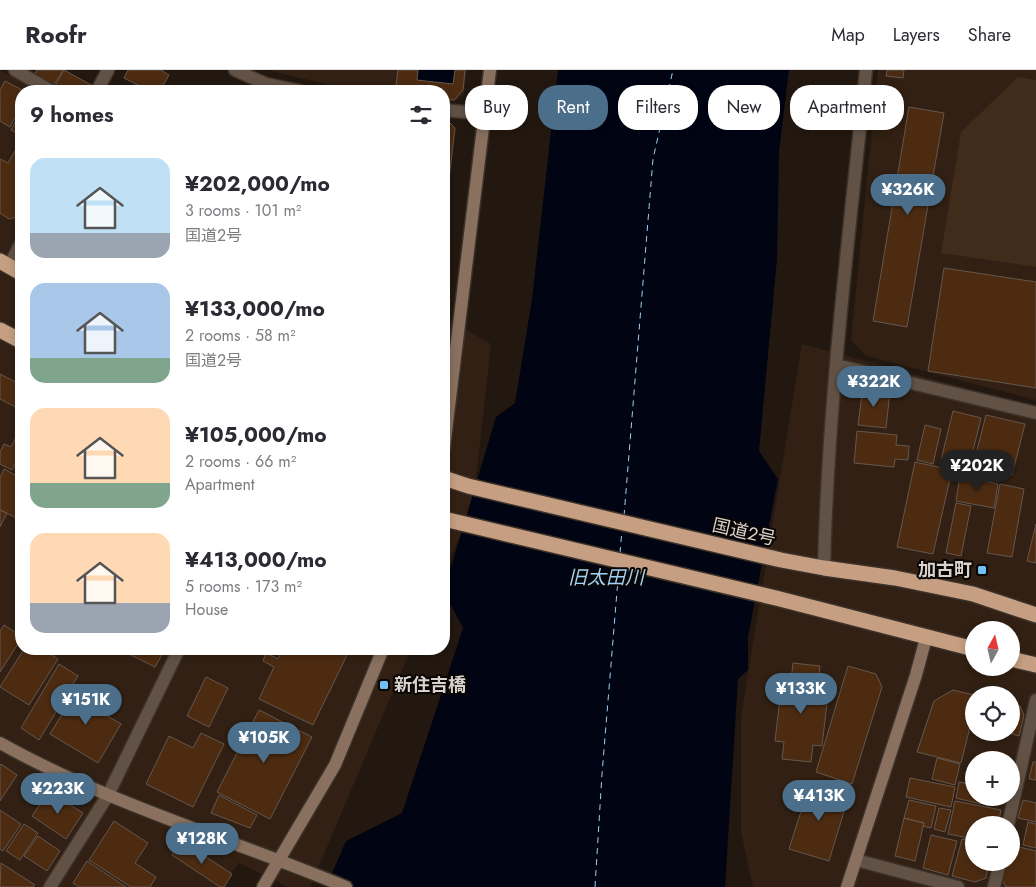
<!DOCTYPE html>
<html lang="en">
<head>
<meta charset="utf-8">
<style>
  :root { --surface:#fff; --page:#f7f7f7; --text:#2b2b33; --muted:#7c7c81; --line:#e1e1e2; --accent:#4b6e8a }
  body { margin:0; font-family:Jost,"Noto Sans JP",sans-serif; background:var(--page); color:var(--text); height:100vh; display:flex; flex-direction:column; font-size:19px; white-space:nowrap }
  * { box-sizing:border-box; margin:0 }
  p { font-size:16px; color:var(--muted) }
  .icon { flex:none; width:28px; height:28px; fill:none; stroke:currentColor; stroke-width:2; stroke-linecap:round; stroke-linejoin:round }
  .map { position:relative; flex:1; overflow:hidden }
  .panel { position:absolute; left:15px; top:15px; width:435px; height:570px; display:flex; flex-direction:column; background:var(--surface); border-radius:20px; box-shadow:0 2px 8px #0003 }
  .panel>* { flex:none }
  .hud { position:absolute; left:465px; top:15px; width:475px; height:45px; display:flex; gap:10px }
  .needle { width:32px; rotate:8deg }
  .buttons { position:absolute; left:965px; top:551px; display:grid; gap:10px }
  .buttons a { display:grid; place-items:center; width:55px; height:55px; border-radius:50%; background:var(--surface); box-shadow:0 2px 8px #0003; font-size:25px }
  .price { position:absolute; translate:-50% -42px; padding:0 11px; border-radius:18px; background:var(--accent); color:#fff; font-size:16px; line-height:32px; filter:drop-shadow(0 1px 2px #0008) }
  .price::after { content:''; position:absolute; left:50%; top:30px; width:15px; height:11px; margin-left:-8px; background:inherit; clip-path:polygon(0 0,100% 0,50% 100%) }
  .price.on { background:#222; color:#fff }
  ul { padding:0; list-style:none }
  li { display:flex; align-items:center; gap:15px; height:125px; padding:0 15px }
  li span { display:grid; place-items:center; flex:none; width:140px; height:100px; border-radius:15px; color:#555 }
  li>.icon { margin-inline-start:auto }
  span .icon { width:60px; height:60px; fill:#fffc; stroke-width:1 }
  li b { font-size:21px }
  h2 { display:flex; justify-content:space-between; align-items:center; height:60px; padding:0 15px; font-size:21px }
  .tag { padding:0 18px; border-radius:20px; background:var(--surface); box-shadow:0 2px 8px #0003; font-size:18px; line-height:45px }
  .tag.on { background:var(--accent); color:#fff }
  header { display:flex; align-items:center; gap:30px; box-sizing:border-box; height:70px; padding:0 25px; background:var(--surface); border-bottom:1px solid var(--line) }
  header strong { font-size:24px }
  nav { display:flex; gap:28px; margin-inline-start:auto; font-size:18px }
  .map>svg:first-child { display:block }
  .built { fill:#312013; fill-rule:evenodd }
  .green { fill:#412b1a }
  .water { fill:#000413 }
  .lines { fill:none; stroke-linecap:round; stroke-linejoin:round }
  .ferry { stroke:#9ed2f6; stroke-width:1; stroke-dasharray:6 5; stroke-linecap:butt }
  .building { fill:#4c2b11; stroke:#65574d }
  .street-casing { stroke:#3d3229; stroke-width:15 }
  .secondary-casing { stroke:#3d3229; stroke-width:15 }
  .highway-casing { stroke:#3d3229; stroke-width:18 }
  .street { stroke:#625246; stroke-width:12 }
  .secondary { stroke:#8a715f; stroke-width:12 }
  .highway { stroke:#c69f82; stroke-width:15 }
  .poi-dot { fill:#72c1f5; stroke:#090503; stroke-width:2 }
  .labels { text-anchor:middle; stroke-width:4; stroke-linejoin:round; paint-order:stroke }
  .street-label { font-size:18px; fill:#dad2cc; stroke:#090503 }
  .poi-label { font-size:18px; font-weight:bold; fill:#dad2cc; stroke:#090503; text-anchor:end }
  .water-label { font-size:19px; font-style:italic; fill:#9ed2f6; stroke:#090503 }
</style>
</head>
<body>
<header>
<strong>Roofr</strong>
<nav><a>Map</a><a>Layers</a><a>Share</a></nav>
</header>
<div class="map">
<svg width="1036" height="817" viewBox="0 0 1036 817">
  <rect width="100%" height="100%" fill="#23180f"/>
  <path class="built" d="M0,0L39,21H21V579H411L310,817H288L239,793L220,817H0Z
    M268,0H467L464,24L456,31L444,30V21L349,20Z
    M878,0H1036V330L867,286L851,270Z
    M444,247L491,274L473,435L444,503Z
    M802,274L1036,337V817H753L741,762V646ZM974,560H1011V598H974ZM974,625H1011V662H974ZM974,690H1011V728H974ZM974,755H1011V792H974Z"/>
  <path class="green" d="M1018,7L1036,10V197L941,183L961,62Z"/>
  <path class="water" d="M418,0H455L453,14L417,10Z
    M558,0H789L779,82L777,189L759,381L778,409L748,567V600L738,609L725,817H326L346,771L402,743L463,558L444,522V511L453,491L496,347L515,333L532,229Z"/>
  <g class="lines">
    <path class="ferry" d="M624,446L653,89L673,0
      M620,483L622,460
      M595,817L602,704L619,497"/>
  </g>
  <path class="building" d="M37,0H63L52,18L33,7Z
    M64,0L93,16L90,21H59L54,18Z
    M128,0H161L169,5L160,21H149L124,8Z
    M398,0H418L417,10L453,14L455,0H465L463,20L454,30L444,29V21H411V18L396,15Z
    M887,0H904L903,8L886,6Z
    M5,11L24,21H21V36L10,57L0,51V20Z
    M132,15L143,21H128Z
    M884,22L900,24L898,53L881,51Z
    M909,37L944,43L907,257L873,251Z
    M21,41V65L11,60Z
    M444,51L449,52L455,58L449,110H444Z
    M20,72L21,73V146L9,149L0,143V89L8,93Z
    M944,198L1036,212V318L928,301Z
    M0,304L21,315V340L0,329Z
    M863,317L890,321L886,358L858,355Z
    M953,341L981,348L968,401L940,394Z
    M986,345L1025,354L1012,405L999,402L1000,397L974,392Z
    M925,355L941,359L933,394L917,390Z
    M21,357V383L12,400L0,394V382L4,374L11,377Z
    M857,361L897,365L896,375L909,376L908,390L895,389L894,397L854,393Z
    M915,392L952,400L933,484L897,477Z
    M4,399L21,408V450L0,440V408Z
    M960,406L998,414L994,438L956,431Z
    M1000,414L1024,419L1012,487L987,483Z
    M956,433L971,436L961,486L946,483Z
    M0,440L7,443L0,457Z
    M1036,454V493L1027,491Z
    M4,555L21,566V569L0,602V561Z
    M24,579H42L58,589L29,635L0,617Z
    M119,579H165L155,597Z
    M283,579H350L313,655L259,629L274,597L263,591L266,583L278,589Z
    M793,593L820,596L816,632L827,633L822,676L813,675L811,692L782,689L784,672L775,671L780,628L789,629Z
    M59,594L78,606L39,670L21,658Z
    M848,596L876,604L882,617L852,714L816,702Z
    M206,607L228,618L209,657L187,646Z
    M91,619L106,628L99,641L121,654L98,693L50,664L73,626L83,632Z
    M953,620L974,625V641L961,693L917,682L934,631Z
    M1011,633L1020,636L1024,645L1019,666L1006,662H1011Z
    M259,640L312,667L270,749L217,722Z
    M201,663L224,674L193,737L146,714L169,666L193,678Z
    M937,688L960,694L955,715L932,709Z
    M1033,692H1036V710L1029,709Z
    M1,694L17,705L0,731V695Z
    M910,708L955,717L951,737L906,727Z
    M959,712L974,715V728H982L981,734L956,728Z
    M810,713L849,725L829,791L789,779Z
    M49,721L83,743L66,769L32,746Z
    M219,725L257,745L250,758L211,743Z
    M909,730L936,736L931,758L923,756L924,753L904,748Z
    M1023,730L1036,733V752L1018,748Z
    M955,731L1001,740L998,755H974V769L948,764Z
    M939,738L951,740L945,762L934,759Z
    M0,740L21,754L3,781L0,779Z
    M904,748L924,753L915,791L895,786Z
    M114,751L148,773L135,793L156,807L150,817H131L89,790Z
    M1028,752L1036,754V778L1023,775Z
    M24,754L38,763L20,790L6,781Z
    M931,765L957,771L948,805L923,798Z
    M38,766L60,781L47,801L24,786Z
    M962,769L974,772V792H989L986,808L975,812L952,806Z
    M182,771L232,804L224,817H220L172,785Z
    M1011,775L1036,781V817H1006L1001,809L1006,792H1011Z
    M87,791L126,817H79L73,813Z
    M1,793L35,815L33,817H0Z"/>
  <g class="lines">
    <defs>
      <path id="street" d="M15,0L51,21
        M235,0L266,14L300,21
        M97,21L108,0
        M444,40L485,44
        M9,196L21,173
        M836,295L1036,343
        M824,498C828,332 849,166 866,0
        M1008,755L1036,630
        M856,790L958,817
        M50,817L108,725L179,579
        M994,817L1000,792"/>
      <path id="secondary" d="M444,378L490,0
        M0,673C109,734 231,769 346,817
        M263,817L335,695L383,579
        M847,817L916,605L926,568"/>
      <path id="highway" d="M0,191L21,203
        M0,260L21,271
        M444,408L468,416L781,490L824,498L895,508L973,524L1036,545
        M444,449L776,528L974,579
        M1011,589L1036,595"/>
    </defs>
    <use href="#street" class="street-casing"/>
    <use href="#secondary" class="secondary-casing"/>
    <use href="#highway" class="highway-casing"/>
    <use href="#street" class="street"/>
    <use href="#secondary" class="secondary"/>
    <use href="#highway" class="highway"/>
  </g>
  <g class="poi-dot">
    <rect x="977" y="495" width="10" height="10" rx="2.5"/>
    <rect x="379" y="610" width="10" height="10" rx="2.5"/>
  </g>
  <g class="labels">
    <g class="street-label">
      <text transform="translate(744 462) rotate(13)" y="6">国道2号</text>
    </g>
    <g class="poi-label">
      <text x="972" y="506">加古町</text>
      <text x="394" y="621" text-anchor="start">新住吉橋</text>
    </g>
    <g class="water-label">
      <text x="606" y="514">旧太田川</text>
    </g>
  </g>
</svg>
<div class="buttons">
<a><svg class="needle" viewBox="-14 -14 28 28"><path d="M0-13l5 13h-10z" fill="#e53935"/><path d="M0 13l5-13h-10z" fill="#7c7c81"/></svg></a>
<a><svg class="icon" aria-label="locate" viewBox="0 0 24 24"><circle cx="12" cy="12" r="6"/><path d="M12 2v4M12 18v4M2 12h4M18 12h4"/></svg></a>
<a>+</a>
<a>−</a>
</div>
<b class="price" style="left:908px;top:146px">¥326K</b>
<b class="price" style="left:874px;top:338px">¥322K</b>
<b class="price on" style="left:977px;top:422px">¥202K</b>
<b class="price" style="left:801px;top:645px">¥133K</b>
<b class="price" style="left:86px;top:656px">¥151K</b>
<b class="price" style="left:264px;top:694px">¥105K</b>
<b class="price" style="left:58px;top:745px">¥223K</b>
<b class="price" style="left:819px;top:752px">¥413K</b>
<b class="price" style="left:202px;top:795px">¥128K</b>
<div class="hud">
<a class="tag">Buy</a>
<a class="tag on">Rent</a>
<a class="tag">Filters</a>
<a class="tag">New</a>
<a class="tag">Apartment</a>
</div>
<section class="panel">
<h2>9 homes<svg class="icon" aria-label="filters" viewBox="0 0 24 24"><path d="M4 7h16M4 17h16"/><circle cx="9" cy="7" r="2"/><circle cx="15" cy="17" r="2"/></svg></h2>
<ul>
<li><span style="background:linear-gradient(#bfe0f5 75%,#9aa5b1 0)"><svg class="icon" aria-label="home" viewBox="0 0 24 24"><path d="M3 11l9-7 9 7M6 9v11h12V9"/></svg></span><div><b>¥202,000/mo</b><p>3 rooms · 101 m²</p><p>国道2号</p></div></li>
<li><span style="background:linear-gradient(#a9c7e8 75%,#7fa58c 0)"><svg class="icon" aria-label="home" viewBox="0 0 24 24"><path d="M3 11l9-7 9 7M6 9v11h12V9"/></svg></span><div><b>¥133,000/mo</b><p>2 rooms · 58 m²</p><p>国道2号</p></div></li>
<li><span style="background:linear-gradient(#ffd9b3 75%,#7fa58c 0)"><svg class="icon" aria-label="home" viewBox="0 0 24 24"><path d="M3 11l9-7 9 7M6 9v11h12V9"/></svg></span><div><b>¥105,000/mo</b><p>2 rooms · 66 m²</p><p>Apartment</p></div></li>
<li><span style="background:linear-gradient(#ffd9b3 70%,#9aa5b1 0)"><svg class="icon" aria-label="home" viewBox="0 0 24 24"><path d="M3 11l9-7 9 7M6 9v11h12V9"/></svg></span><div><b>¥413,000/mo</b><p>5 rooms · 173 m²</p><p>House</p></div></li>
</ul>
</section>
</div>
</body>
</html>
